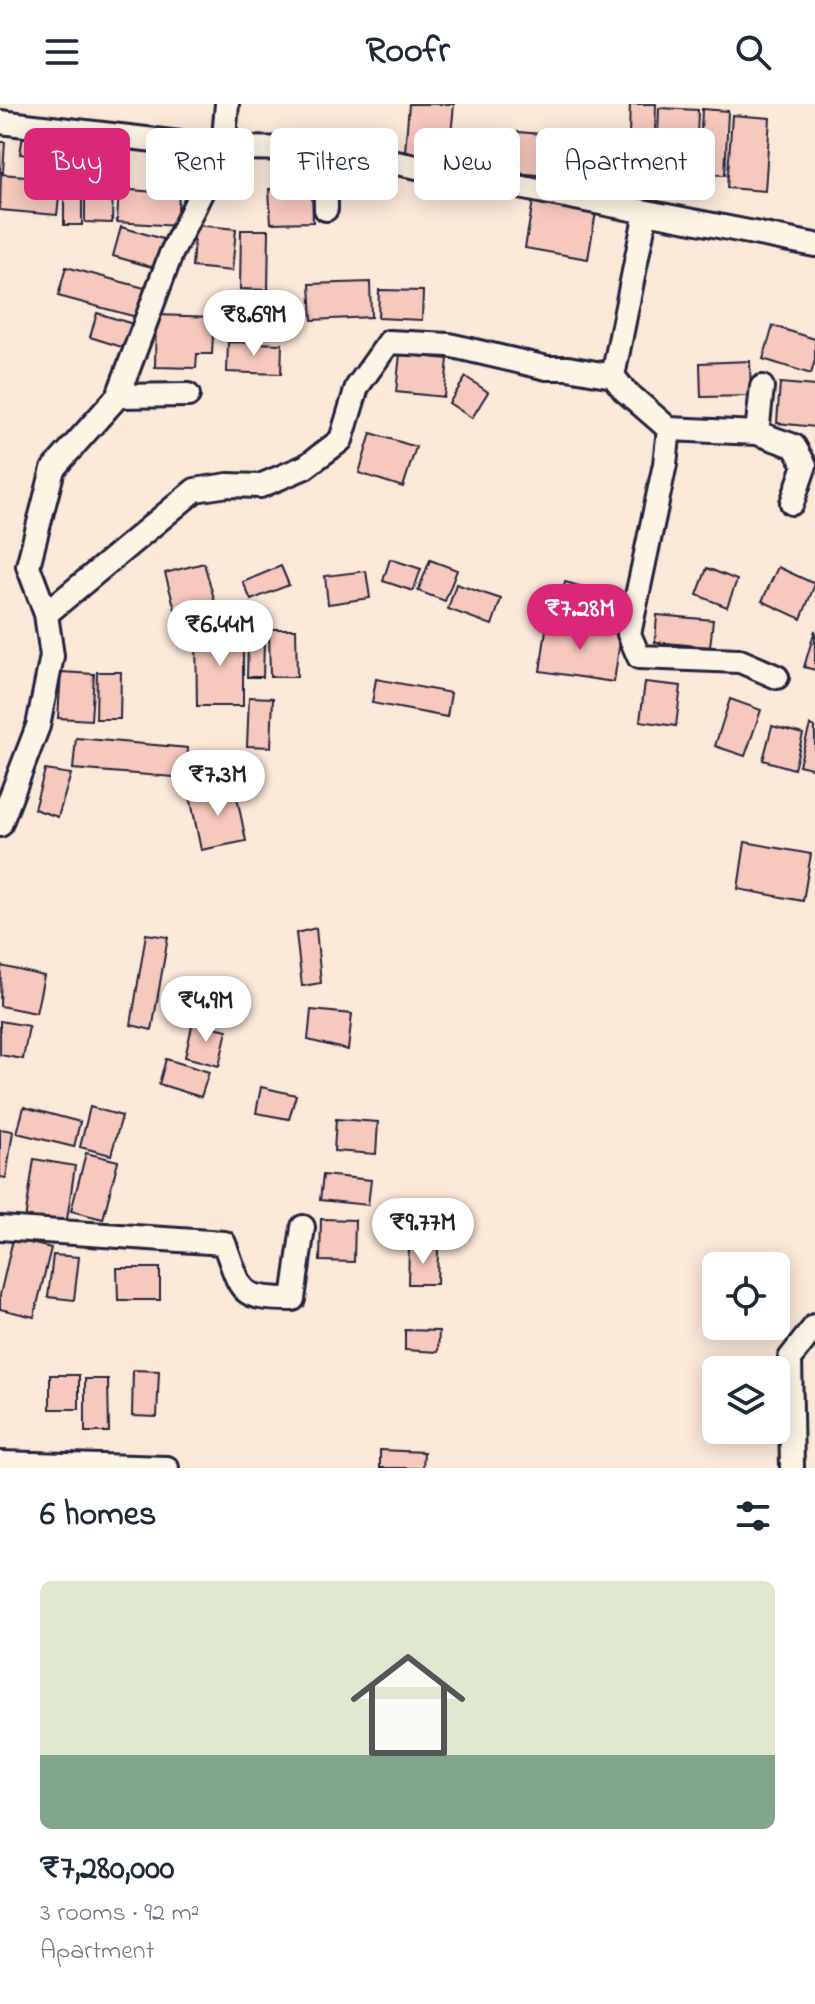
<!DOCTYPE html>
<html lang="en">
<head>
<meta charset="utf-8">
<style>
  :root { --surface:#fff; --page:#f2f2f3; --text:#1f2937; --muted:#747a83; --line:#e0e1e3; --accent:#db2777 }
  body { margin:0; font-family:"Indie Flower",sans-serif; background:var(--page); color:var(--text); height:100vh; display:flex; flex-direction:column; font-size:30px; white-space:nowrap }
  * { box-sizing:border-box; margin:0 }
  p { font-size:26px; color:var(--muted) }
  .icon { flex:none; width:44px; height:44px; fill:none; stroke:currentColor; stroke-width:2; stroke-linecap:round; stroke-linejoin:round }
  .map { position:relative; height:1364px; overflow:hidden }
  .details { display:flex; flex-direction:column; background:var(--surface); flex:1 }
  .details>* { flex:none }
  .top-card { position:absolute; left:24px; top:24px; width:768px; height:72px; display:flex; gap:16px }
  .tools { position:absolute; left:702px; top:1148px; display:grid; gap:16px }
  .tools a { display:grid; place-items:center; width:88px; height:88px; border-radius:12px; background:var(--surface); box-shadow:0 4px 20px #0003; font-size:40px }
  .price { position:absolute; translate:-50% -68px; padding:0 18px; border-radius:28px; background:#fff; color:#222; font-size:26px; line-height:52px; filter:drop-shadow(0 2px 4px #0008) }
  .price::after { content:''; position:absolute; left:50%; top:48px; width:24px; height:18px; margin-left:-12px; background:inherit; clip-path:polygon(0 0,100% 0,50% 100%) }
  .price.active { background:var(--accent); color:#fff }
  ul { padding:0; list-style:none }
  li { display:grid; align-content:center; gap:16px; height:424px; padding:0 40px }
  li+li { border-top:2px solid var(--line) }
  li span { display:grid; place-items:center; height:248px; border-radius:12px; color:#555 }
  li>.icon { margin-inline-start:auto }
  span .icon { width:144px; height:144px; fill:#fffc; stroke-width:1 }
  li b { font-size:34px }
  h2 { display:flex; justify-content:space-between; align-items:center; height:96px; padding:0 40px; font-size:34px }
  .pill { padding:0 28px; border-radius:12px; background:var(--surface); box-shadow:0 4px 20px #0003; font-size:28px; line-height:72px }
  .pill.active { background:var(--accent); color:#fff }
  header { display:flex; justify-content:space-between; align-items:center; height:104px; padding:0 40px; background:var(--surface); font-size:36px; font-weight:700 }
  .map>svg:first-child { display:block }
  .building { fill:#f7c8be; stroke:#22223b; stroke-width:2 }
  .lines { fill:none; stroke-linecap:round; stroke-linejoin:round }
  .minor-casing { stroke:#22223b; stroke-width:28 }
  .minor { stroke:#fcf5e5; stroke-width:22 }
</style>
</head>
<body>
<header><svg class="icon" aria-label="menu" viewBox="0 0 24 24"><path d="M4 6h16M4 12h16M4 18h16"/></svg>Roofr<svg class="icon" aria-label="search" viewBox="0 0 24 24"><circle cx="10" cy="10" r="6"/><path d="M15 15l6 6"/></svg></header>
<div class="map">
<svg width="815" height="1364" viewBox="0 0 815 1364">
  <rect width="100%" height="100%" fill="#fae8d9"/>
  <filter id="ink" filterUnits="userSpaceOnUse"><feTurbulence type="fractalNoise" baseFrequency=".0125" numOctaves="2"/><feDisplacementMap in="SourceGraphic" scale="16" xChannelSelector="R" yChannelSelector="G"/><feConvolveMatrix kernelMatrix="1 2 1 2 8 2 1 2 1" color-interpolation-filters="sRGB"/></filter>
  <g filter="url(#ink)">
    <path class="building" d="M409,0H454L449,52L405,48Z
      M630,0H656L655,29H629Z
      M659,4L698,6L696,60L657,59Z
      M702,5L728,7L725,71L699,70Z
      M732,11L770,14L765,87L727,84Z
      M455,27L517,35L512,71L451,63Z
      M518,28L587,34L583,75L515,69Z
      M23,31L83,41L80,60L20,50Z
      M0,38H5L3,68H0Z
      M1,70L61,75L57,111L0,106Z
      M85,82H113L112,119L85,118Z
      M312,83L313,118L271,119L269,85Z
      M119,85L179,90L177,122L117,118Z
      M64,86H82V121H64Z
      M533,97L596,108L588,155L525,144Z
      M195,121L236,125L232,167L192,163Z
      M121,123L170,137L162,166L113,152Z
      M241,126H269L268,186L240,185Z
      M66,163L152,186L144,215L58,192Z
      M370,178L371,213L312,216L310,180Z
      M379,186L423,187L422,216L378,214Z
      M97,209L133,220L125,244L90,233Z
      M156,211L214,213L212,250H197L196,264L155,263Z
      M773,222L815,235V256L811,270L763,255Z
      M228,238L282,240L281,270L227,268Z
      M400,250L448,255L444,293L396,288Z
      M750,257L751,292L701,293L700,259Z
      M466,273L488,288L472,314L449,299Z
      M780,279L815,282V323L777,319Z
      M371,329L416,343L403,383L359,369Z
      M390,455L421,465L413,487L383,477Z
      M430,456L457,466L445,497L418,487Z
      M204,459L220,516L181,527L165,469Z
      M281,462L289,481L251,496L243,478Z
      M778,463L815,480L801,515L762,497Z
      M707,464L737,476L727,503L697,491Z
      M366,467L370,494L328,500L325,472Z
      M565,478L623,494L616,520L558,504Z
      M456,480L501,495L492,521L448,505Z
      M657,511L713,516L710,543L655,538Z
      M547,519L621,530L614,578L540,567Z
      M269,525H296L297,573H270Z
      M815,526V566L804,563Z
      M196,527H243V602H197Z
      M248,539H264L263,573H247Z
      M61,568L94,570L91,616L58,614Z
      M97,568H121L120,615H96Z
      M376,575L451,589L447,613L372,599Z
      M645,578L681,582L676,622L640,617Z
      M249,593L273,594L271,643L247,642Z
      M730,595L761,606L745,652L715,642Z
      M810,621L815,623V665L799,661Z
      M772,622L803,630L794,665L763,656Z
      M76,634L188,644L186,674L73,665Z
      M45,666L71,670L58,713L34,705Z
      M235,683L246,737L201,746L190,692Z
      M745,738L811,750L803,797L738,785Z
      M316,824L321,879L302,882L296,829Z
      M146,830L168,833L152,926L131,921Z
      M1,862L44,872L36,909L0,902Z
      M311,906L352,910L348,946L308,936Z
      M0,917L29,922L23,955L0,951Z
      M193,918L227,926L219,962L185,953Z
      M166,955L209,968L201,993L159,980Z
      M261,983L296,991L289,1015L256,1009Z
      M24,1003L80,1018L74,1043L17,1029Z
      M90,1003L122,1012L111,1051L80,1043Z
      M336,1015L378,1018L376,1050L334,1047Z
      M0,1025L13,1027L6,1074L0,1073Z
      M86,1049L118,1057L103,1115L71,1107Z
      M34,1055L75,1062L66,1122L25,1116Z
      M323,1071L371,1076L368,1101L320,1096Z
      M321,1115L355,1116L354,1158L320,1157Z
      M13,1135L51,1144L34,1213L0,1205V1191Z
      M409,1144L438,1145L437,1180H408Z
      M53,1151L79,1153L74,1196L48,1193Z
      M117,1164H160V1196H118Z
      M405,1226L439,1227L438,1248L405,1246Z
      M133,1266L159,1267L157,1313L132,1312Z
      M50,1271H79V1305H50Z
      M85,1275H108L109,1328H85Z
      M380,1346L424,1348L423,1364H380Z"/>
    <g class="lines">
      <defs>
        <path id="minor" d="M0,18L223,44L227,0
          M325,45L326,105
          M613,272L646,108
          M118,292L188,291
          M669,325L757,329L794,342L805,361L792,399
          M757,329L762,283
          M46,510L195,386L228,381L260,382L305,363L341,336L357,283L389,238L449,241L547,264H568L613,272L624,286L669,325L665,360L629,530L639,553L740,557L777,573
          M0,721L38,622L52,552L46,510L28,462L53,365L118,292L171,150L223,44L325,45L815,141
          M0,1124L224,1139C243,1189 237,1195 293,1195L303,1123
          M0,1359L167,1364
          M792,1364L790,1254L815,1222"/>
      </defs>
      <use href="#minor" class="minor-casing"/>
      <use href="#minor" class="minor"/>
    </g>
  </g>
</svg>
<div class="tools">
<a><svg class="icon" aria-label="locate" viewBox="0 0 24 24"><circle cx="12" cy="12" r="6"/><path d="M12 2v4M12 18v4M2 12h4M18 12h4"/></svg></a>
<a><svg class="icon" aria-label="layers" viewBox="0 0 24 24"><path d="M12 4l9 5-9 5-9-5zM3 14l9 5 9-5"/></svg></a>
</div>
<b class="price" style="left:254px;top:254px">₹8.69M</b>
<b class="price active" style="left:580px;top:548px">₹7.28M</b>
<b class="price" style="left:220px;top:564px">₹6.44M</b>
<b class="price" style="left:218px;top:714px">₹7.3M</b>
<b class="price" style="left:206px;top:940px">₹4.9M</b>
<b class="price" style="left:423px;top:1162px">₹9.77M</b>
<div class="top-card">
<a class="pill active">Buy</a>
<a class="pill">Rent</a>
<a class="pill">Filters</a>
<a class="pill">New</a>
<a class="pill">Apartment</a>
</div>
</div>
<section class="details">
<h2>6 homes<svg class="icon" aria-label="filters" viewBox="0 0 24 24"><path d="M4 7h16M4 17h16"/><circle cx="9" cy="7" r="2"/><circle cx="15" cy="17" r="2"/></svg></h2>
<ul>
<li><span style="background:linear-gradient(#dfe7d0 70%,#7fa58c 0)"><svg class="icon" aria-label="home" viewBox="0 0 24 24"><path d="M3 11l9-7 9 7M6 9v11h12V9"/></svg></span><div><b>₹7,280,000</b><p>3 rooms · 92 m²</p><p>Apartment</p></div></li>
</ul>
</section>
</body>
</html>
